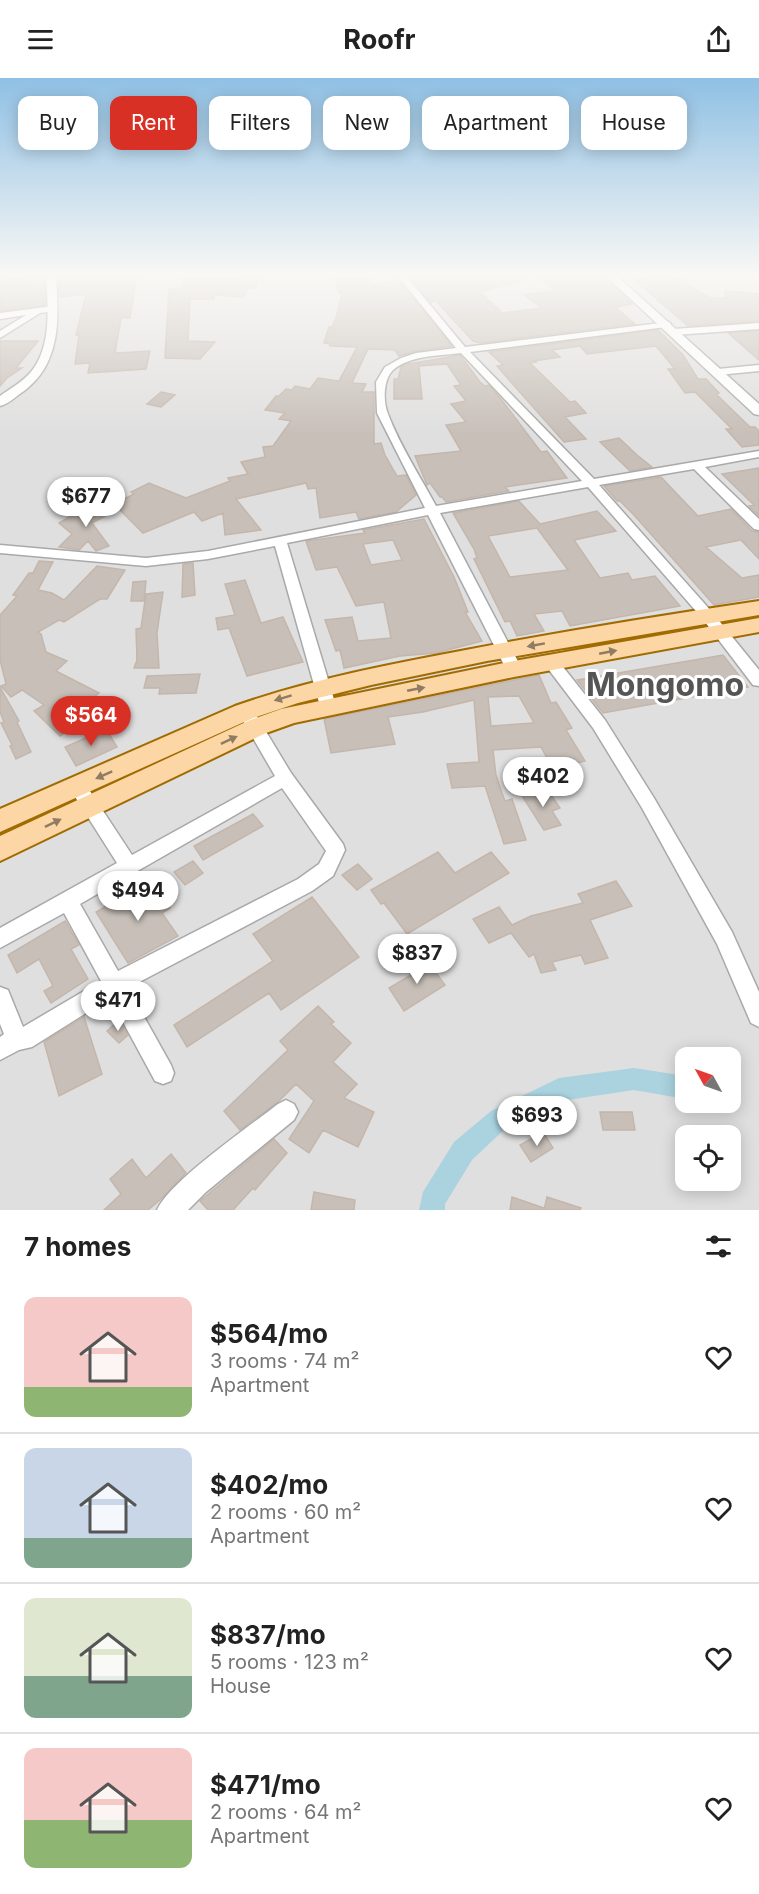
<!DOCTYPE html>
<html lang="en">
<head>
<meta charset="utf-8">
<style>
  :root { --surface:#fff; --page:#f6f6f6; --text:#222; --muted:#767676; --line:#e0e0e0; --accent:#d93025 }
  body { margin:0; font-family:Inter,sans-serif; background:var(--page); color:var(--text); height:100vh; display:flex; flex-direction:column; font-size:22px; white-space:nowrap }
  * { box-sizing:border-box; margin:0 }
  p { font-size:20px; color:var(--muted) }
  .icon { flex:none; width:33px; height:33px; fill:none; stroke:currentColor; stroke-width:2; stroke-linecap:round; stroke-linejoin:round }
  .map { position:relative; height:1132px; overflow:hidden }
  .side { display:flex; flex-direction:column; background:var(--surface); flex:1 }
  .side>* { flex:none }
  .guide { position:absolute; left:18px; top:18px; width:723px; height:54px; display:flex; gap:12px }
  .needle { width:39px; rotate:310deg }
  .controls { position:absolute; left:675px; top:969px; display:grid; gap:12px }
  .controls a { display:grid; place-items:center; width:66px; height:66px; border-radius:12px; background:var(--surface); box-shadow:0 3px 15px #0003; font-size:30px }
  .price { position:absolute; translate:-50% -51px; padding:0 14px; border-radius:21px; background:#fff; color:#222; font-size:20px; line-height:39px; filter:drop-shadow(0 2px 3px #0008) }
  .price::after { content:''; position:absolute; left:50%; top:36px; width:18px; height:14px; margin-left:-9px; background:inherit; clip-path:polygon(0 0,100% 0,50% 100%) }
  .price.selected { background:var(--accent); color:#fff }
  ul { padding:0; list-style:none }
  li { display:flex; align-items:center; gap:18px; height:150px; padding:0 24px }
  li+li { border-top:2px solid var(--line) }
  li span { display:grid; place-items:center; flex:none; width:168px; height:120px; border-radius:12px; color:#555 }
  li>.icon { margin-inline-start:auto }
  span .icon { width:72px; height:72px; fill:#fffc; stroke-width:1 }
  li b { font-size:26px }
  h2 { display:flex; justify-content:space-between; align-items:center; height:72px; padding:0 24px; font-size:26px }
  .pill { padding:0 21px; border-radius:12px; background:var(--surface); box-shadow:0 3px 15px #0003; font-size:21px; line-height:54px }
  .pill.selected { background:var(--accent); color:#fff }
  header { display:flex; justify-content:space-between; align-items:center; height:78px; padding:0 24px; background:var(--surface); font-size:27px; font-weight:700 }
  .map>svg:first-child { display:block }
  .residential { fill:#e0dfdf; fill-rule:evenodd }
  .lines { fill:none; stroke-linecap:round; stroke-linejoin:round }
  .canal { fill:#aad3df; fill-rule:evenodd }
  .building { fill:#c7bfb8; stroke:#c4b6ab; stroke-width:1.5; fill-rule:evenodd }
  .minor-casing { stroke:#a9a9a9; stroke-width:3 }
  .tertiary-casing { stroke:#a9a9a9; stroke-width:3 }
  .primary-casing { stroke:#a06b00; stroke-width:4 }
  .minor { fill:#fff; fill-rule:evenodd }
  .tertiary { fill:#fff; fill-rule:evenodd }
  .primary { fill:#fcd6a4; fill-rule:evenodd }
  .oneway { fill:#8f7c63 }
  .labels { text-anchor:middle; stroke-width:6; stroke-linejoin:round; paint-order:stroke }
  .town-label { font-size:32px; font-weight:bold; fill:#555; stroke:#fff }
</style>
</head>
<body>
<header><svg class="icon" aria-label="menu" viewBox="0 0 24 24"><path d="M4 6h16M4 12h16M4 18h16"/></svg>Roofr<svg class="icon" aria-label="share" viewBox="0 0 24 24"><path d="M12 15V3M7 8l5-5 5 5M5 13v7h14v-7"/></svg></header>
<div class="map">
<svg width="759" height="1132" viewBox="0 0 759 1132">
  <rect width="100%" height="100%" fill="#f2efe9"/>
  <path class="residential" d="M0,198H759V1132H0ZM686,980H730V1024H686ZM686,1058H730V1102H686Z"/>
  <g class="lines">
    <path class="canal" d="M634,990L686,998V1021L634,1012L561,1023L507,1049L472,1082L445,1126V1132H419L423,1114L454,1064L491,1033L559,1000Z"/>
  </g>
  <path class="building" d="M34,198L33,205L44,204L45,227L0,233V204H2L3,199Z
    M62,198H137L130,240H121L115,275L150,273L146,291L88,295L90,285L75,286L79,257H76L86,216L59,219V203L62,202Z
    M261,198L255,210H249L243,219L215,217L214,221H190L188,263L215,264L200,281L165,280L169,211L181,210L185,199Z
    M413,198H525V202L480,214L502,235L542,230L524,217L556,212L535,198H604L632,226L615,229L635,246L480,265L473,263L435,222L431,225L412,202L416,201Z
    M651,198H675L710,220H726L725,213L759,216V243L688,248L636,203Z
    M336,202H369L370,207L399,203L452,268L416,273L399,278L395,272L368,271L352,305L366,306L362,314H374V366L381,365L385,377L397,398L406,397L416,417L396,434L359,441L356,434L320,440L316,410L308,411L306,405L236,421L261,452L225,457L223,435L202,443L194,434L143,455L114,426L134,416L131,414L149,405L186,420L230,403L228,400L248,396L241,384L265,379L263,369L273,368L291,343L279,341L285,335L265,332L276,318H279L286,311L292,312L295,308L310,311L318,300L339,303L357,269L330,268V266L324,265L329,249H332L336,240L342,215H338Z
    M658,252L683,277L698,301H706L719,315L716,316L750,349H755L759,353V367L742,369L726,351H732L695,314L685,315L668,291H675L656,268L587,276L580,268L552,272L560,279L534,283L536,284L530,285L570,324L575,323L586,335L565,339L586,361L564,364L510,303L497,288L503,287L489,274Z
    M759,253V282L728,255Z
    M0,263H38L16,290H22L7,300L0,308Z
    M460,277L480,304L485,308L489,307L501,321L541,374L547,373L567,400L505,409L509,413L446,424L442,419H440L430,405L427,407L415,378L461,373L446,347L466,344L451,326L466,323L454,308L461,307L447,286L419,288L422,321H394V301H398L401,289L409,286Z
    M161,314L175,317L161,329L147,326Z
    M619,360L637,377L652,389L630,393L600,364Z
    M759,390V438L749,428L754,427L722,396Z
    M661,399L698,438L731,431L752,453L759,454V481L741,462L706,469L742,500L759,497V519L714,527L633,436L620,423H617L604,408Z
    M519,423L540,446L597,433L616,453L574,462L600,500L628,495L632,502L655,498L680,528L570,548L562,533L534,536L544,553L517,558L510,543L505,544L474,481L477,480L474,471L453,435ZM537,450L568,492L510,499L488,458Z
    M94,424L115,433L92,445L109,468L96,473L88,463L79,472L59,469L72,456L59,445Z
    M424,441L454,499L468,534H465L482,563L436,575L400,578L344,590L340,572L336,573L325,542L352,539L358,563L391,560L384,524L356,528L337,489L316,492L306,463L365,455L363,452ZM393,462L402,482L371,487L363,466Z
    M39,483L53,484L38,512L52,515L64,522L97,488L125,492L107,521H100L64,544L59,542L38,554L41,556L46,574L67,583L56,593L99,615L75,635L83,640L60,658L34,633L44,627L22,612L11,619L1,608L6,606L0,582V537L17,518L13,517L29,495H33Z
    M193,485L195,517L182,519L183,486Z
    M245,502L261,545L283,539L303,584L247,598L229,550L218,552L216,540L235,537L225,506Z
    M146,503L144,523H131L133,504Z
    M163,514L157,555L159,590H134L137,582L136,551L141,550L146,516Z
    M723,577L748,609L603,635L577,602Z
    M200,596L196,615L159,616L160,610H144L147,598Z
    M539,597L551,625L556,624L572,650L566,652L585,683L553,691L541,669L493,672L496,697L502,715L505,723L512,721L526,762L504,766L485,708L452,710L447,686L479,684L474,622L423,634L388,639L395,666L331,675L324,641ZM519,618L534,645L491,648L488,619Z
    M0,609L19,643L17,644L31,674L16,681L10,668L12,667L1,645L4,644L0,634Z
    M106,651L117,669L76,688L65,669Z
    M561,691L567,701L547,706L541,696Z
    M546,710L560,730L552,733L561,747L544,752L522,718Z
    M253,736L263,748L203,782L194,768Z
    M438,774L455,795L491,774L509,795L407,856L384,825L381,826L371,812Z
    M193,783L203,795L185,807L174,794Z
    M358,786L372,801L357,812L342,797Z
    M151,802L170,830L162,835L178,858L128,885L96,834Z
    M616,803L632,828L590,842L608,880L585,886L581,877L552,884L556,892L541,895L534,876L529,879L511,855L489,865L473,841L499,829L512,847L531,838L583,825L578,816Z
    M312,819L359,879L281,932L269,915L187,969L174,947L273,883L253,856Z
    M65,843L79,867L71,871L88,901L51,925L44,913L53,908L39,881L17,895L8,877Z
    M426,881L445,907L404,933L389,910L411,897L408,892Z
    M318,928L334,944L331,946L351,965L333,984L357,1006L344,1020L374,1034L358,1069L323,1052L309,1075L289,1061L314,1023L296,1006L279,1023L240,1052L224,1033L288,972L280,963Z
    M84,939L102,996L59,1018L44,964Z
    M119,942L128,957L119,965L107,953Z
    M600,1034H632L635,1052H603Z
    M543,1054L553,1070L531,1084L520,1067Z
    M274,1061L287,1075L255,1112L253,1110L233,1132H208L200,1123Z
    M171,1076L186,1095L161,1121L148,1132H104L121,1116L110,1101L132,1081L146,1100Z
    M314,1114L355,1122L354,1132H311Z
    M512,1119L544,1130V1132H510Z
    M547,1119L581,1130L580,1132H544Z"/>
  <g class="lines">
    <defs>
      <path id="minor" d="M398,198H406L465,269L669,244L671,246L666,249L470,274L594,401L759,373V379L705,389L759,441V452L754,451L694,391L599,407L712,534L759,592V608L753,607L702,540L588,409L440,435L522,591L519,595H509L506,591L428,437L287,465L336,628L334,632H322L320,628L275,468L208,481L146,488L0,475V467L146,480L208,473L425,430L377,335L376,304L385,289L401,280L416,275L456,270ZM461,275L582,403L436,428C420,398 400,368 388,336C383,324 383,302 393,292C411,277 439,278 461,275Z
        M53,228L56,229V233L40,235L0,260V253L26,237L0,241V235Z
        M759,245V251L674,257L669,254L674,251Z
        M759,287V293L718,297L713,294L718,291Z
        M551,579L556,580L605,642L654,720L732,854L759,914V949L751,945L717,866L642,730L593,650L543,584Z
        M250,635L256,637L291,695L343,766L345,772L333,798L312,813L128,910L171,987L174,995L171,1003L163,1006L155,1003L110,920L32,969L19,972L0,982V959L4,956L0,946V909L8,912L23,949L101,903L64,835L0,870V850L117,785L72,714L69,709L72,704L78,702L84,704L132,777L275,698L242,641L244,637ZM282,710L326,773L319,786L298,801L118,893L80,826Z
        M286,1022L294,1026L298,1034L294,1042L206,1114L188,1132H157C170,1103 250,1048 278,1026Z"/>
      <path id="tertiary" d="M46,198H56C59,241 61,285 24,313C16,318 9,326 0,328V318C10,311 22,304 30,295C52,270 48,229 46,198Z
        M606,198H617L759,326V337L754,336Z"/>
      <path id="primary" d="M759,523V537L487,583L371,607L298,625L253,640L0,754V731L235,628C312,601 391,586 471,571C566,553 663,537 759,523Z
        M759,540V554L514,599L294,645L266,655L0,783V758L248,643L281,631L514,583Z"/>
    </defs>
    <use href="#minor" class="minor-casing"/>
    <use href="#tertiary" class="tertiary-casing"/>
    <use href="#primary" class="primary-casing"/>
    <use href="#minor" class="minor"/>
    <use href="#tertiary" class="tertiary"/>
    <use href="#primary" class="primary"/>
  </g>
  <defs><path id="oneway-solid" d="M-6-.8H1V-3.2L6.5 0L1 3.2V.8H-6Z" transform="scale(1.5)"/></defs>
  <g class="oneway">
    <use href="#oneway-solid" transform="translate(536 567) rotate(170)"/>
    <use href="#oneway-solid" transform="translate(608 574) rotate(-11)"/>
    <use href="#oneway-solid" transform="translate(416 611) rotate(-11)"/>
    <use href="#oneway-solid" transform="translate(283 620) rotate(163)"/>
    <use href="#oneway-solid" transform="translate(229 662) rotate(-25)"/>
    <use href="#oneway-solid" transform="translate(104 697) rotate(156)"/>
    <use href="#oneway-solid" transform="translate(53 745) rotate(-26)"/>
  </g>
  <linearGradient id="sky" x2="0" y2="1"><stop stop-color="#8fc0e4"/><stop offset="0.55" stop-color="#f9f8f5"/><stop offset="1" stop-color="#f9f8f5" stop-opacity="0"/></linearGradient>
  <rect width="759" height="357" fill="url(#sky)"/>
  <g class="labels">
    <g class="town-label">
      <text x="665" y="618">Mongomo</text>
    </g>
  </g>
</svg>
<div class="controls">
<a><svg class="needle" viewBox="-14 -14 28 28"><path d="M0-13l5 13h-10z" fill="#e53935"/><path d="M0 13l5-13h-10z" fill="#767676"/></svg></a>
<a><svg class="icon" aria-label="locate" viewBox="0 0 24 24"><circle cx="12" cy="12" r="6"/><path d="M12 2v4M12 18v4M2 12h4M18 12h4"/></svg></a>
</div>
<b class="price" style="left:86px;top:450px">$677</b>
<b class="price selected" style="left:91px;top:669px">$564</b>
<b class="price" style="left:543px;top:730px">$402</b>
<b class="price" style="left:138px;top:844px">$494</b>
<b class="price" style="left:417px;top:907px">$837</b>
<b class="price" style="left:118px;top:954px">$471</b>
<b class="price" style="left:537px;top:1069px">$693</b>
<div class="guide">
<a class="pill">Buy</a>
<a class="pill selected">Rent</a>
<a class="pill">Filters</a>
<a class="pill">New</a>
<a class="pill">Apartment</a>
<a class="pill">House</a>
</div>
</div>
<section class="side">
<h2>7 homes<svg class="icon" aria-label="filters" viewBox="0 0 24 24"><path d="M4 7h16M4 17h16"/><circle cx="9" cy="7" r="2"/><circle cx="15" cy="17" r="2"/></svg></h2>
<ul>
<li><span style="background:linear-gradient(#f6c9c9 75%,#8fb573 0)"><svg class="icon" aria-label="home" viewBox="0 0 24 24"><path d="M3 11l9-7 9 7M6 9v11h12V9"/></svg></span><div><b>$564/mo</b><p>3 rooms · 74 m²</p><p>Apartment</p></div><svg class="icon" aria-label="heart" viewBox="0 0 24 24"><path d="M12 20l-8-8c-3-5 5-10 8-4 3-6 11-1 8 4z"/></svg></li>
<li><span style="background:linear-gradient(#c9d6e8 75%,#7fa58c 0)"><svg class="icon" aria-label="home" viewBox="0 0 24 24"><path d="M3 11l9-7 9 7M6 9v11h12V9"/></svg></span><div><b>$402/mo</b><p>2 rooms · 60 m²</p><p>Apartment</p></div><svg class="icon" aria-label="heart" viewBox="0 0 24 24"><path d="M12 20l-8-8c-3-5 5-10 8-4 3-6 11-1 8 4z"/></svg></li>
<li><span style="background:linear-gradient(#dfe7d0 65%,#7fa58c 0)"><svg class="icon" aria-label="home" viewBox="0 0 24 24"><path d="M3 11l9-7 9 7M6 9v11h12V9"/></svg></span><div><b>$837/mo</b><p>5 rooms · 123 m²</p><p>House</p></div><svg class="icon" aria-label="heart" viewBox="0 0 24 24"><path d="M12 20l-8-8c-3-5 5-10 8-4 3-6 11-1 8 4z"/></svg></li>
<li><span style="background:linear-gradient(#f6c9c9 60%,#8fb573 0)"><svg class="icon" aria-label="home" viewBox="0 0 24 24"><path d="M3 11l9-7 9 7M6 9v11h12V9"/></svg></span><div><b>$471/mo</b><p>2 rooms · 64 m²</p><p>Apartment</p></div><svg class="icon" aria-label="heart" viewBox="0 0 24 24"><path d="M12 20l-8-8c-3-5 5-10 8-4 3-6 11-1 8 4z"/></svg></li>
</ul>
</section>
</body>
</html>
